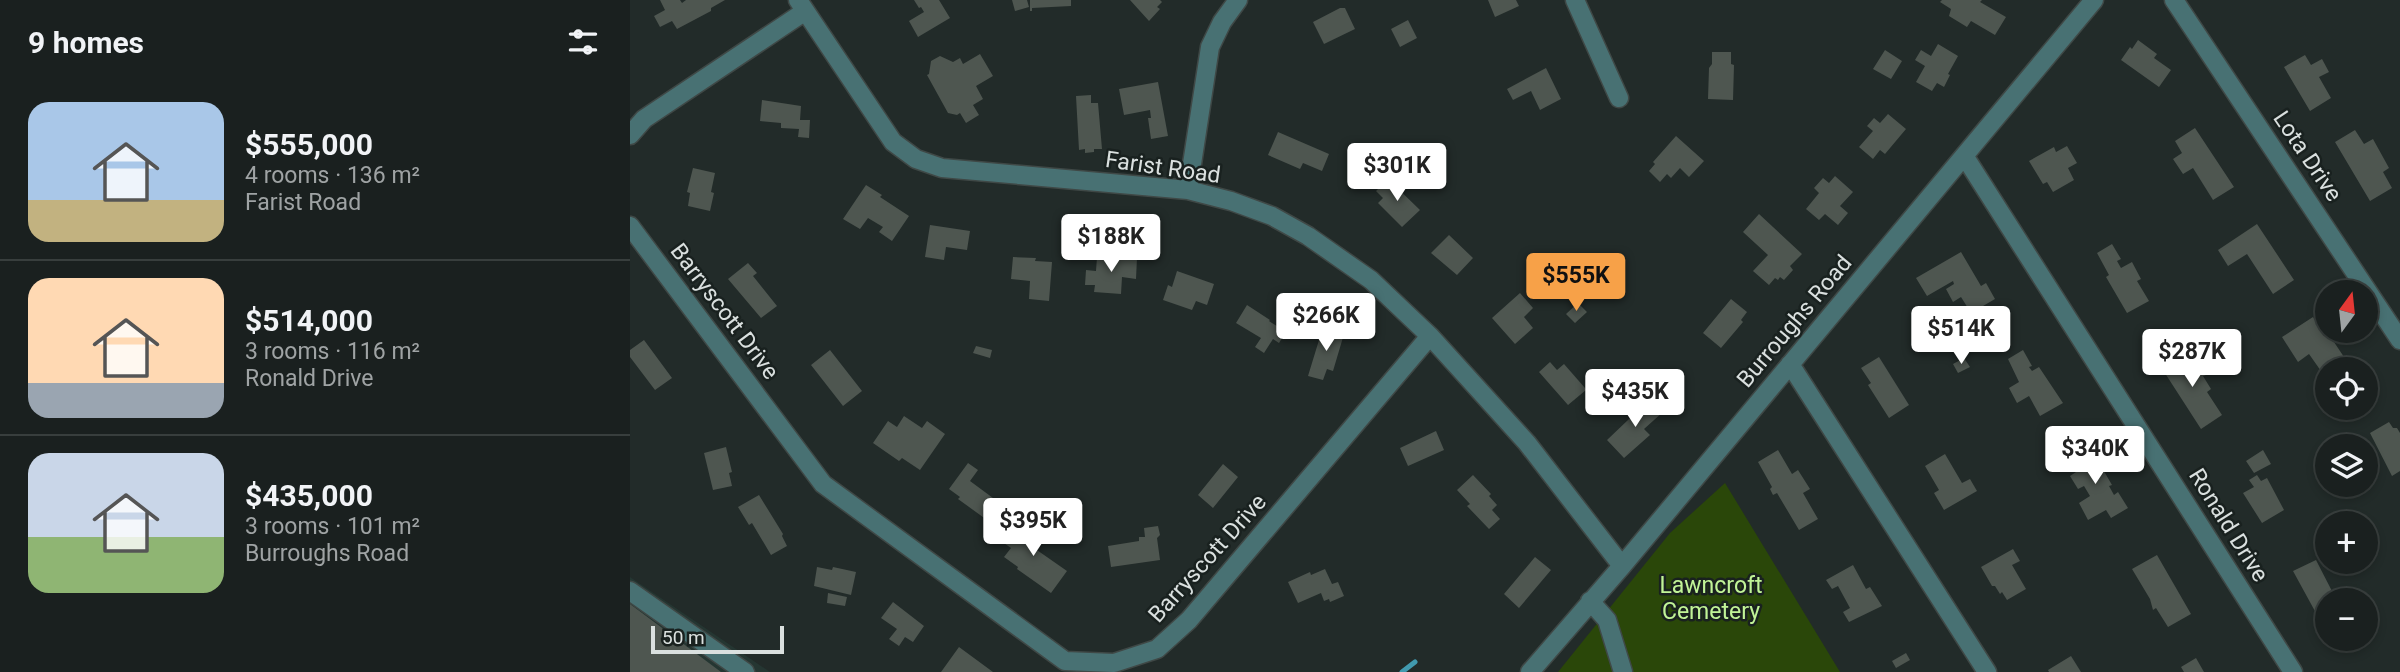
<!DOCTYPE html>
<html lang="en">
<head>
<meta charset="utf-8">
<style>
  :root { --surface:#1a201f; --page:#232828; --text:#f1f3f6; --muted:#9fa3a4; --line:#383e3d; --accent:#f7a148 }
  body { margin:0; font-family:Roboto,sans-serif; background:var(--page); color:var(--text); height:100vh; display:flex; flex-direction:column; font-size:26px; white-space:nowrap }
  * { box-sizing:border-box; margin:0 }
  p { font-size:23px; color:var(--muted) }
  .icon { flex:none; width:38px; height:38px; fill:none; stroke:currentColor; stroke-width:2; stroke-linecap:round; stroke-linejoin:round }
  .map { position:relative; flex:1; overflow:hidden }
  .panel { display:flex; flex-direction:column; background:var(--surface); width:630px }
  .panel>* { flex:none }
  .needle { width:46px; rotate:15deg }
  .fabs { position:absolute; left:1685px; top:280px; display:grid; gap:14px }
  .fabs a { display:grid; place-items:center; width:63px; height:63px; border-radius:50%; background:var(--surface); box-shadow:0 4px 10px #0003,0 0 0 2px var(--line); font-size:35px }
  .scale { position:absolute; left:21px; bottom:18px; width:133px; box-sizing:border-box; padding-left:7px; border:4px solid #dae0df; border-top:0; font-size:19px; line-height:24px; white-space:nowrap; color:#dae0df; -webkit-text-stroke:5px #19211f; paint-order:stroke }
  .price { position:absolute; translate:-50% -60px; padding:0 16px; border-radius:7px; background:#fff; color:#222; font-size:23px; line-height:46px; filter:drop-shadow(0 2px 4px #0008) }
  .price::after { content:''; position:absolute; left:50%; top:42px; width:21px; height:16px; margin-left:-10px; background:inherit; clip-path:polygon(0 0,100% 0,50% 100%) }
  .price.on { background:var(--accent); color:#111 }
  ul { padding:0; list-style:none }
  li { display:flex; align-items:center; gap:21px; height:175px; padding:0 28px }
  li+li { border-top:2px solid var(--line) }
  li span { display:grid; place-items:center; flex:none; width:196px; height:140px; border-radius:21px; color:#555 }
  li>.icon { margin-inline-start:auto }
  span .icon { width:84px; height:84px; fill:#fffc; stroke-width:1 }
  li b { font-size:30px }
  h2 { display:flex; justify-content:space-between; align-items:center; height:84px; padding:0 28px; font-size:30px }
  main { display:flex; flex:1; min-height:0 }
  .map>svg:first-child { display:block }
  .built { fill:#253632 }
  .green { fill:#2a4709 }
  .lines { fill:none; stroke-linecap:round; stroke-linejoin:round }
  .stream { stroke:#419aaf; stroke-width:5 }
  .building { fill:#4e5650 }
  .minor-casing { stroke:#3f4846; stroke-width:21 }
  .minor { stroke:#487173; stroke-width:18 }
  .labels { text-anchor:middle; stroke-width:5; stroke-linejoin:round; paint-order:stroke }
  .street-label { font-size:23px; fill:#dae0df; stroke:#19211f }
  .park-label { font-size:23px; fill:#c1f497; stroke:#19211f }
</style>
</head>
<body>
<main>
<section class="panel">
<h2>9 homes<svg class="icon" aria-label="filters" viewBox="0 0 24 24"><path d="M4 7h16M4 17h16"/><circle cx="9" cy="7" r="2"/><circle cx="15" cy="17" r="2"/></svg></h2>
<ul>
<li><span style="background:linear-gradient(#a9c7e8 70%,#c2b280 0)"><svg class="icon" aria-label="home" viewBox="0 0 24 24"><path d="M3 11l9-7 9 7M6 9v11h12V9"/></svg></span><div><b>$555,000</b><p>4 rooms · 136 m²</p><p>Farist Road</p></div></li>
<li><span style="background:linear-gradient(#ffd9b3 75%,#9aa5b1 0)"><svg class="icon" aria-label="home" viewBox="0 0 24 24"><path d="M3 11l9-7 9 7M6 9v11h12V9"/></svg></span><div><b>$514,000</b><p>3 rooms · 116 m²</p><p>Ronald Drive</p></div></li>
<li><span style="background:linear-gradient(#c9d6e8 60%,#8fb573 0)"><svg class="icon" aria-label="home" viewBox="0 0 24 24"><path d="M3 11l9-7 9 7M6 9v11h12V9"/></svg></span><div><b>$435,000</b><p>3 rooms · 101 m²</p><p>Burroughs Road</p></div></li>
</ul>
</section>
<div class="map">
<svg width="1770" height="672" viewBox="0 0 1770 672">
  <rect width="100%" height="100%" fill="#222b29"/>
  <path class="built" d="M0,577L140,672H0Z"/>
  <path class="green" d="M1095,483L1210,672H928L1040,533Z"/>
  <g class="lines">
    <path class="stream" d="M772,672L785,662"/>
  </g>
  <path class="building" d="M30,0H50L52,3L56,0H95L81,8V11L47,29L42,21L30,27L24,16L35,10Z
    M284,0H309L320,18L288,37L279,21L294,12L291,7L289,8Z
    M382,0H397L399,7L385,11Z
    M400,0H441V6L402,8V11H400Z
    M500,0H530L532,2L527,7L530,9L519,21Z
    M858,0H886L889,6L865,17Z
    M1312,0H1352L1350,2L1376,17L1365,35L1341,21L1337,27L1319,16L1321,9L1310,2Z
    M710,8H715L725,29L694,44L683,22Z
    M778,20L787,38L770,47L761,29Z
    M1508,40L1527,54L1524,58L1541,70L1529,87L1491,60L1500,47L1502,49Z
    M1308,44L1328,56L1318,74L1320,75L1314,87L1307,83L1302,91L1286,82L1295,66L1285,60L1291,50L1301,56Z
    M1255,50L1272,61L1261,79L1243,69Z
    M1082,52H1101V64L1104,65L1103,100L1078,99L1079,68L1082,64Z
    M350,54L363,76L346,86L353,99L343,105L349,115L336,123L330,113L327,115L318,113L297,75L299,74L301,61L310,56L323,62L330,58L333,64Z
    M1675,55L1681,65L1692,59L1699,72L1689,77L1701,98L1680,111L1654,67Z
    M916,68L931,99L910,110L901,91L883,100L877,89Z
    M528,82L538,136L521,139L518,118H521L520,110L494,115L489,89Z
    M461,95V103H468L472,149H464V152L455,153V149L449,150L446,96Z
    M132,100L171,106L170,120H180L179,138L168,137L169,129L151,128V123L130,121Z
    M1258,114L1276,129L1255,154L1250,150L1243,159L1229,147L1243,131L1237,126L1244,118L1250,123Z
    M1565,128L1604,187L1583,200L1563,168L1553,174L1543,159L1552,153L1545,141Z
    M1725,130L1734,144L1743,139L1759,168L1753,172L1762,188L1740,201L1705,142Z
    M648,132L699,154L692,171L673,163L670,169L638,155Z
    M1046,136L1074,161L1059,177L1050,168L1041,178L1037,174L1030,182L1019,171L1025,164L1023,162Z
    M1437,146L1447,163L1438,168L1444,180L1423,192L1417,182L1413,184L1399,161L1424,147L1426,152Z
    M63,168L85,173L81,192L84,193L80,211L58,206L60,193L57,192Z
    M1205,176L1223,192L1210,206L1218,213L1208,225L1195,214L1189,220L1176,209L1189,193L1184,188L1193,178L1199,183Z
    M758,179L790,210L772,227L748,203L753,198L746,191Z
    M236,185L252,195L250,197L279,216L262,241L249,232L253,227L238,218L230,229L213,219Z
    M1129,214L1172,254L1160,266L1163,270L1154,280L1150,277L1148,280L1145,278L1139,285L1123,271L1138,255L1113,232Z
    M1627,224L1664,280L1643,294L1617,254L1598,266L1588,250Z
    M300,225L340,231L337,250L316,247L314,260L295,257Z
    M819,235L843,258L827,275L801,253Z
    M1482,244L1491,259L1487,261L1491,268L1502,262L1511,279L1507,281L1519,301L1497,313L1476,277L1479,275L1467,253Z
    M1331,252L1351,286L1356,283L1365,299L1341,313L1331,297L1323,302L1316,289L1324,284L1323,281L1297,296L1286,278Z
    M480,256L507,258L506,279L492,277L491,294L464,292L465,285H455L456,270L466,271L467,257L479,258Z
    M383,257L406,258L405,261L422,262L419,301L399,299L400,281L381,279Z
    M118,263L127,273L123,276L147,306L131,318L98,279Z
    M547,271L584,284L577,305L566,301L562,310L533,300L538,285L542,287Z
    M890,293L903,308L894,317L903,328L885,344L862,318Z
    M1101,299L1117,312L1111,320L1113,322L1091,348L1073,333Z
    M948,303L957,312L945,323L936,314Z
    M617,305L640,320L639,321L650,328L647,331L654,335L649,343L643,339L634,353L625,347L631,338L606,323Z
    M1683,317L1691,329L1694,327L1722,369H1698V381L1679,354L1668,362L1652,337Z
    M693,327L714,334L703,371L697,369L693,380L678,376Z
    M14,340L42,378L25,390L0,357V350Z
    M346,346L362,350L360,358L343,353Z
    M200,350L232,391L213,406L181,365Z
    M1393,350L1402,366L1399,367L1402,371L1409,367L1433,403L1410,416L1399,396L1387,403L1379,388L1389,382L1378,359Z
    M1549,354L1553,360L1562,354L1576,375L1573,376L1581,389L1577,392L1592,415L1571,429L1531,367Z
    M1249,357L1279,405L1259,418L1238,385L1241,383L1231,368Z
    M1334,358L1340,367L1328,373L1323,364Z
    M920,362L927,370L934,364L955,388L956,390L938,405L909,372Z
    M1020,399L1033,412L1014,429L1020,435L994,458L977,440Z
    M274,416L292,428L297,421L315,434L290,470L272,458L269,461L243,443L258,421L267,427Z
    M1759,422L1763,428H1767L1770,433V471L1762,476L1740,433Z
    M806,431L814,450L778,466L770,448Z
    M96,447L102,472L99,473L102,486L83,490L74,453Z
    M1460,447L1482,485L1479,486L1484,495L1488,492L1498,508L1481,518L1476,510L1458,520L1449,503L1460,496L1454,486L1448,489L1440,476L1446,472L1439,459Z
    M1148,450L1162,474L1168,470L1180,489L1173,493L1188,519L1169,530L1147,493L1143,495L1140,489L1142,487L1128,462Z
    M1633,450L1641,464L1624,473L1616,461Z
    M1315,454L1332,483L1340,479L1347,491L1314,510L1304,493L1309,490L1295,466Z
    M338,463L348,470L340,481L363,498L361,500L368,505L357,520L328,499L330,497L319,489Z
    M593,464L608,477L583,508L568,495Z
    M843,475L861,494L859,496L867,505L862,510L870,519L859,529L837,506L840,504L827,490Z
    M1627,475L1631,481L1637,478L1654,510L1632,523L1613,493L1624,487L1619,480Z
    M129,495L153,534L152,536L157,546L141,555L122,523L119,525L108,507Z
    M398,524L413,534L404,548L437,571L421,593L387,569L388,567L374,557L381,548L371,541L380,528L390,536Z
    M528,526L530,535L527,538L530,560L481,567L478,546L509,541V537H515L514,528Z
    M1383,549L1390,561L1382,565L1396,589L1377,600L1372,592L1370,594L1365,586H1362L1351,567Z
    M1527,555L1561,614L1538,627L1526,608L1523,610L1520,599L1502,569Z
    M905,557L921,570L889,608L874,594Z
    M1686,560L1705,597L1707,596L1710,600H1698V635L1663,571Z
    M1223,565L1236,589L1240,587L1252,606L1219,622L1213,612L1220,608L1208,586L1202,589L1196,580Z
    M187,567L202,570L203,567L226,572L221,595L184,586Z
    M695,569L702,584L708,582L714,596L700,602L699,599L694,601L691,593L668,603L658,582L680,572L681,575Z
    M198,593L217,597L215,606L197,603Z
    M263,602L294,626L283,642L275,637L269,646L259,639L267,629L251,618Z
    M0,604L91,672H0Z
    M329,647L363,672H311Z
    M1276,653L1280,660L1266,668L1262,661Z
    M1441,656L1451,672H1419L1418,670Z
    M1566,658L1574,672H1554L1551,667Z"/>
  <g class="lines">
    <defs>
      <path id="minor" d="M168,0L263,142L286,159L312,168L558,190L601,201L642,216L678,236L741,280L800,336L897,443L992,566
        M945,0L989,98
        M1544,0L1770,340
        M0,135L14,119L174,12
        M1335,157L1663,672
        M558,190L580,47L592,22L608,0
        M0,226L193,484L435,661L484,663L527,649L559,620L800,336
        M1160,364L1357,672
        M0,591L115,672
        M960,601L977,620L993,672
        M900,672L992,566L1464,0"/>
    </defs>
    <use href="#minor" class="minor-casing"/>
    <use href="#minor" class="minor"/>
  </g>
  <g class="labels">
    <g class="street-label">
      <text transform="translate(1678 156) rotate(56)" y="8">Lota Drive</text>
      <text transform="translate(533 167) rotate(8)" y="8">Farist Road</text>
      <text transform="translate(95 311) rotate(53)" y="8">Barryscott Drive</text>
      <text transform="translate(1164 321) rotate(-50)" y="8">Burroughs Road</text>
      <text transform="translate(1599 525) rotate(58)" y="8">Ronald Drive</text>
      <text transform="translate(577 558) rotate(-48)" y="8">Barryscott Drive</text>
    </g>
    <g class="park-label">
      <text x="1081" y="593">Lawncroft<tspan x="1081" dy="26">Cemetery</tspan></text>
    </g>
  </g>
</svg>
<div class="fabs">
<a><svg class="needle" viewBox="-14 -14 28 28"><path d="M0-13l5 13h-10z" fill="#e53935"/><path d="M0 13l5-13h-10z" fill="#9fa3a4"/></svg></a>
<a><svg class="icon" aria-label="locate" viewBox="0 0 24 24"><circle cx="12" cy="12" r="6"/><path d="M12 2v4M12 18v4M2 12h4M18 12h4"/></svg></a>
<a><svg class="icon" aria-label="layers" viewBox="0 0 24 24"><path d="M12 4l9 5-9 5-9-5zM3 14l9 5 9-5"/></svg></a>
<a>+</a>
<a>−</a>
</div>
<div class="scale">50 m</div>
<b class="price" style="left:767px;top:203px">$301K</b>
<b class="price" style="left:481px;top:274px">$188K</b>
<b class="price on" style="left:946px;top:313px">$555K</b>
<b class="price" style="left:696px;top:353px">$266K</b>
<b class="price" style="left:1331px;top:366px">$514K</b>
<b class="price" style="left:1562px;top:389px">$287K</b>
<b class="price" style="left:1005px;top:429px">$435K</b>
<b class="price" style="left:1465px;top:486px">$340K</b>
<b class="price" style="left:403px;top:558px">$395K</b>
</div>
</main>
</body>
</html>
